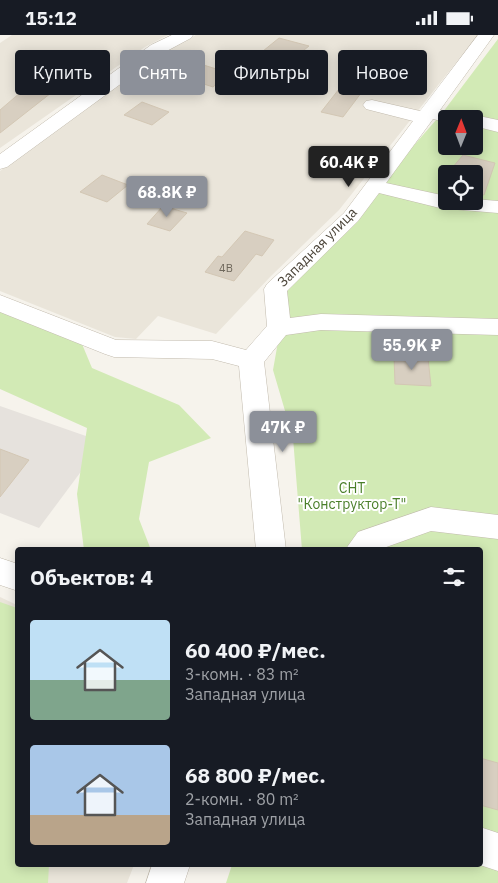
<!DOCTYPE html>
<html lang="ru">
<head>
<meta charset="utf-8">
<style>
  :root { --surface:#171b24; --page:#242831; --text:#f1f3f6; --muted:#9ea1a6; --accent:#8c9099 }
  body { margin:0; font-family:"IBM Plex Sans",sans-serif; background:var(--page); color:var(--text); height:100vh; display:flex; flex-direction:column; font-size:19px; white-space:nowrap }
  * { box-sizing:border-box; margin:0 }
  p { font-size:16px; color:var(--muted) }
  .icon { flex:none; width:28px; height:28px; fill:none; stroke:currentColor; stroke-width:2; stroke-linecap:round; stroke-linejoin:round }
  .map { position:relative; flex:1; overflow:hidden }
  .details { position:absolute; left:15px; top:512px; width:468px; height:320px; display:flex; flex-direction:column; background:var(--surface); border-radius:5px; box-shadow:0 2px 12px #0003 }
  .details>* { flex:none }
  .hud { position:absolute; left:15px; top:15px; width:469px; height:45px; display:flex; gap:10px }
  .needle { width:32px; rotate:1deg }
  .controls { position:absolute; left:438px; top:75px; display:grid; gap:10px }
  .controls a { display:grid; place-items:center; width:45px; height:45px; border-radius:5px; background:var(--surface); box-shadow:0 2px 12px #0003; font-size:25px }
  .price { position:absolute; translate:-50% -42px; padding:0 11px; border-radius:5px; background:var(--accent); color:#fff; font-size:16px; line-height:32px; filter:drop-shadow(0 1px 2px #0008) }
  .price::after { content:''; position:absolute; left:50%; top:30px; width:15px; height:11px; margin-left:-8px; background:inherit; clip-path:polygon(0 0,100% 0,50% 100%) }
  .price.active { background:#222; color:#fff }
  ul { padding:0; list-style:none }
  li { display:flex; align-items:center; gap:15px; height:125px; padding:0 15px }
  li span { display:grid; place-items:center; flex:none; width:140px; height:100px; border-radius:5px; color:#555 }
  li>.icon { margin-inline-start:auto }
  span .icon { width:60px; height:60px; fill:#fffc; stroke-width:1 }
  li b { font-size:21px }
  h2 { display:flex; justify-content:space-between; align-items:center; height:60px; padding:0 15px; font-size:21px }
  .pill { padding:0 18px; border-radius:5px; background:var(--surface); box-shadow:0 2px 12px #0003; font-size:18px; line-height:45px }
  .pill.active { background:var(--accent); color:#fff }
  .status { display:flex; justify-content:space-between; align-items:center; height:35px; padding:0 25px; background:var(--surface); direction:ltr }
  .status svg { height:14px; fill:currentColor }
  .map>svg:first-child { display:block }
  .residential { fill:#eae5da }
  .industrial { fill:#e6e2dd }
  .green { fill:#d2eab5; fill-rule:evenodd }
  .building { fill:#d8cfc1; stroke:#d3c7b4 }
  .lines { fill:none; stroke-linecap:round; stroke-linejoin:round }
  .minor-casing { stroke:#c2bbae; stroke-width:1 }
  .minor { fill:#fff; fill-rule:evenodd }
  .labels { text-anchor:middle; stroke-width:4; stroke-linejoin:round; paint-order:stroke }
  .number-label { font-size:11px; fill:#6e675b }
  .street-label { font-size:14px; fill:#4b4439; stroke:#fff }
  .park-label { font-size:14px; fill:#4a7f2a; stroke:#fff }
</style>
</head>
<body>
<div class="status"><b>15:12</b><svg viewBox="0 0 49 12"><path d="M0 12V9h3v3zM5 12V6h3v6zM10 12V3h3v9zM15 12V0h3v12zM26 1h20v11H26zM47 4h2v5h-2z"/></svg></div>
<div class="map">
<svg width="498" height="848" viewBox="0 0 498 848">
  <rect width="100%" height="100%" fill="#f6f3ec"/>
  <path class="residential" d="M12,0H168L145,12L0,113V8Z
    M196,0H478L339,175L270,242L216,299L158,281L136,304L115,302L0,256V136L160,19Z
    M0,562L17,570L18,830H134L127,848H0Z"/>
  <path class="industrial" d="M0,371L103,407L39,493L0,478Z"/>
  <path class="green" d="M498,4V848H226L232,830H480V515H302L293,403L273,335L287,256L443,77ZM446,84H474V111H446ZM446,139H474V166H446Z
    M0,276L82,309L92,333L179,370L211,403L149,427L139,484L151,515H84L77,459L87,393L0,354Z
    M0,567L17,573L18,830H49L48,848H0Z"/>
  <path class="building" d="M279,3L309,11L293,24L263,16Z
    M360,24L383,29L343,82L321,77L350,40L346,38Z
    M194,27L229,38L213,52L176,40Z
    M28,51L51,58L0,98V75Z
    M142,67L169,77L152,90L124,80Z
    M463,120L495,128L484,160L474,158V139H447Z
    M102,140L128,150L107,167L80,157Z
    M163,171L187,178L170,196L147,189Z
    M245,196L274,205L262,221L256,219L234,246L205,237L218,221L222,222Z
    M394,321L428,323L431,351L395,349Z
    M0,414L29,425L0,462Z
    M480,723L498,728V775L480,770Z"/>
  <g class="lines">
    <defs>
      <path id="minor" d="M172,0H193L191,3L163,18L7,132L0,134V119L151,10Z
        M478,0H494L440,75L466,80L467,83L474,80L498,85V97L474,91V84H446V87L433,84L386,148L446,161V166H474V164L498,166V178L440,173L379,158L358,186L287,256L290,283L321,279L498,284V300L321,295L286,300L264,327L286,515H256L239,331L212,324L114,322L105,319L0,277V260L116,305L212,306L246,315L267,291L264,254L267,249L344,178L413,86L366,74L363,70L366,66L372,65L420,76Z
        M431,472L498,480V504L431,496L378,515H345L358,497Z
        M0,523L18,529V556L0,550Z
        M480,792L498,798V836L480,830Z
        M152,830H190L184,848H146Z"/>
    </defs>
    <use href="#minor" class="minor-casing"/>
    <use href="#minor" class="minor"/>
  </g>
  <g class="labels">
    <g class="number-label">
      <text x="226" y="237">4В</text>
    </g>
    <g class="street-label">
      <text transform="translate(317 212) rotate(-45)" y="5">Западная улица</text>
    </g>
    <g class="park-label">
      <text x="352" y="458">СНТ<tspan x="352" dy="16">"Конструктор-Т"</tspan></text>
    </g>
  </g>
</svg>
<div class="controls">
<a><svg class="needle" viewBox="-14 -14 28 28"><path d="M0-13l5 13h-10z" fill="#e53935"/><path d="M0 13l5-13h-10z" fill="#9ea1a6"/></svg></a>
<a><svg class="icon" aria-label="locate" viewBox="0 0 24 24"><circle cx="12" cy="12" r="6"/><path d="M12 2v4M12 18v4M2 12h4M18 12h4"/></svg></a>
</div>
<b class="price active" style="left:349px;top:153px">60.4K ₽</b>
<b class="price" style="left:167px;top:183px">68.8K ₽</b>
<b class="price" style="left:412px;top:336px">55.9K ₽</b>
<b class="price" style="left:283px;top:418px">47K ₽</b>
<div class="hud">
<a class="pill">Купить</a>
<a class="pill active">Снять</a>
<a class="pill">Фильтры</a>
<a class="pill">Новое</a>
</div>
<section class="details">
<h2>Объектов: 4<svg class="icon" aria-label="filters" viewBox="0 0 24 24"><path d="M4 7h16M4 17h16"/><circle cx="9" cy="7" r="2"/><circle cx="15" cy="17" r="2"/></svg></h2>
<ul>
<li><span style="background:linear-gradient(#bfe0f5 60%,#7fa58c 0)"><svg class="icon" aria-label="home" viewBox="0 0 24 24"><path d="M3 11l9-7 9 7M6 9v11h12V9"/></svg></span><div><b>60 400 ₽/мес.</b><p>3-комн. · 83 m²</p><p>Западная улица</p></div></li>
<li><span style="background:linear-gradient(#a9c7e8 70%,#b9a48a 0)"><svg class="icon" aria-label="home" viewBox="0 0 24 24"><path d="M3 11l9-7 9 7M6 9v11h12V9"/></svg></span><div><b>68 800 ₽/мес.</b><p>2-комн. · 80 m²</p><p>Западная улица</p></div></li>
</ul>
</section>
</div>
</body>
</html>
